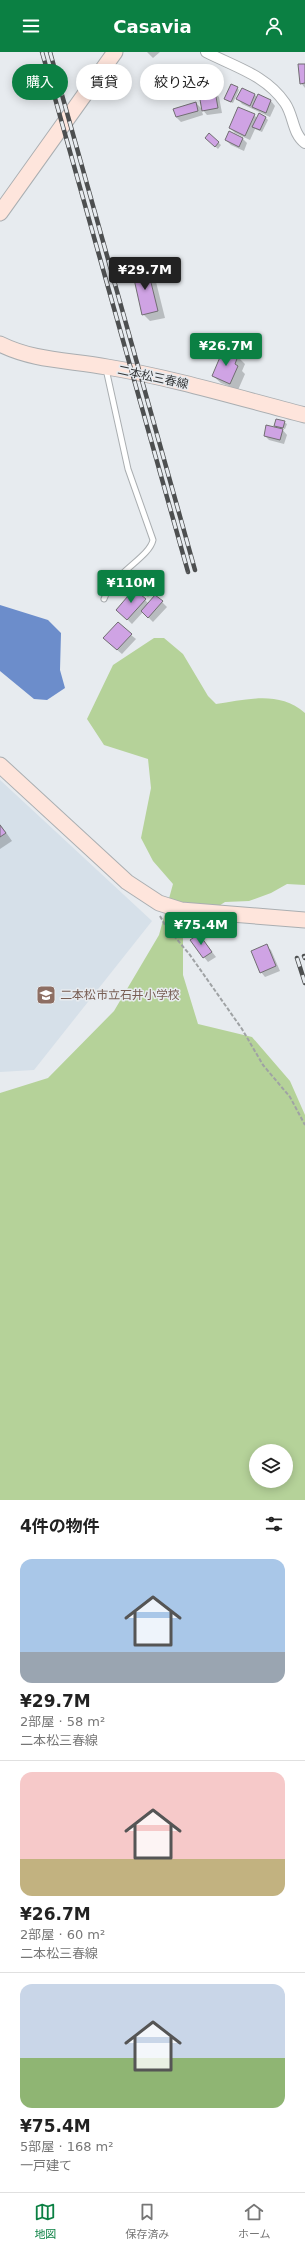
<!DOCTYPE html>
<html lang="ja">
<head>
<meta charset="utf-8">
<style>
  :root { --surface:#fff; --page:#f6f6f6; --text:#222; --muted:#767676; --line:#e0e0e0; --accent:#0b8043 }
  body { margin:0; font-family:"DejaVu Sans","Noto Sans JP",sans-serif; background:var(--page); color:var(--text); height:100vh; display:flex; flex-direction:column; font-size:15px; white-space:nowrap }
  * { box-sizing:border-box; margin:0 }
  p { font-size:13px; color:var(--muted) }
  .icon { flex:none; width:22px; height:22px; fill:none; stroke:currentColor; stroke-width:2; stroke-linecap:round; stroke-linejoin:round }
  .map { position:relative; height:1448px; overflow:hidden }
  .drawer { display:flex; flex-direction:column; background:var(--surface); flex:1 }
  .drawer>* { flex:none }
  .banner { position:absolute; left:12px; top:12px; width:281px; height:36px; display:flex; gap:8px }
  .buttons { position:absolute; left:249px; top:1392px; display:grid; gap:8px }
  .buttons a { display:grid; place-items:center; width:44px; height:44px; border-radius:50%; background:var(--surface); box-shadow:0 2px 10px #0003; font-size:20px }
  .price { position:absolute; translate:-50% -34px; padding:0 9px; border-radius:4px; background:var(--accent); color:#fff; font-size:13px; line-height:26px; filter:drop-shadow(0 1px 2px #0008) }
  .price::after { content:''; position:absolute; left:50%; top:24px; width:12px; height:9px; margin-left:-6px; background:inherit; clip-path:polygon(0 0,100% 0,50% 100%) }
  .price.selected { background:#222; color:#fff }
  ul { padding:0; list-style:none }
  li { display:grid; align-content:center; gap:8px; height:212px; padding:0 20px }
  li+li { border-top:1px solid var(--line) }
  li span { display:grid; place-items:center; height:124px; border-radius:12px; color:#555 }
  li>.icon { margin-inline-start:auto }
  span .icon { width:72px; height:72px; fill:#fffc; stroke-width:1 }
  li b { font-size:17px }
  h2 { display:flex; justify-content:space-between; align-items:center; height:48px; padding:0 20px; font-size:17px }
  .chip { padding:0 14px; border-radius:18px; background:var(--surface); box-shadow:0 2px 10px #0003; font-size:14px; line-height:36px }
  .chip.selected { background:var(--accent); color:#fff }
  header { display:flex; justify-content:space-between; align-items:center; height:52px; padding:0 20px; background:var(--accent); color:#fff; font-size:18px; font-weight:700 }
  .dock { display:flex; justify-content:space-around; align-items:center; height:56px; border-top:1px solid var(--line); background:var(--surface); font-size:11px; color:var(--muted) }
  .dock a { display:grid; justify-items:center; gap:2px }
  .dock .selected { color:var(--accent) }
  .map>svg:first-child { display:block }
  .built { fill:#d6e0e9 }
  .green { fill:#b5d299; fill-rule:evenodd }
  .water { fill:#6c8dcb }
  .shadow { fill:#0003 }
  .building { fill:#cfa3e4; stroke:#716e72 }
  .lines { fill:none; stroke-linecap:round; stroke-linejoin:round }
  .lane-casing { stroke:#aaaeb1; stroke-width:7 }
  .street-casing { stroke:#aaaeb1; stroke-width:12 }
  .secondary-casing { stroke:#aaaeb1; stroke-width:17 }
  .path { stroke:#9fa2a4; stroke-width:2; stroke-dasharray:4 2; stroke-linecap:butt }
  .lane { stroke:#fff; stroke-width:5 }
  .street { stroke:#fff; stroke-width:10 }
  .secondary { stroke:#fee5dc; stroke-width:15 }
  .rail-casing { stroke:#4d4f50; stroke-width:4.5 }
  .rail { stroke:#e7ebef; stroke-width:3; stroke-dasharray:9; stroke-linecap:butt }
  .labels { text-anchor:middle; stroke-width:3; stroke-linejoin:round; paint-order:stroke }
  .street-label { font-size:12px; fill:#343637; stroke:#e7ebef }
  .education-label { font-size:12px; fill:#785e54; stroke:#e7ebef; text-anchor:start }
</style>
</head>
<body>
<header><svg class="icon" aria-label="menu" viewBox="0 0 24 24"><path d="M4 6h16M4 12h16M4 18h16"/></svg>Casavia<svg class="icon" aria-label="person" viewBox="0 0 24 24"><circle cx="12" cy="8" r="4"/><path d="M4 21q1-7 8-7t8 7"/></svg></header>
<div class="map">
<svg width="305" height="1448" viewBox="0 0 305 1448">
  <rect width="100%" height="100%" fill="#e7ebef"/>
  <path class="built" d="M0,728L152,869L34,1018L0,1020Z"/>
  <path class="green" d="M154,586H164L183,602L208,644L216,652C247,648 278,638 305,661V833L287,832L271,841L249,849L225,850L183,877V923L198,972L252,985L290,1029L305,1063V1448H0V1041L48,1026L114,959L159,883L173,832L153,809L141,786L151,736L148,707L104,693L87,667L113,613ZM256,1399H286V1429H256Z"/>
  <path class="water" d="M0,553L48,568L61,581L60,618L65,636L47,648L34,647L0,619Z"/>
  <path class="shadow" d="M147,0H160L153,6Z
    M305,13V36L301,31Z
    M237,36L239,38L233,51L227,49L225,46Z
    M215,41L219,45L222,61L207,63L201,56L203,63L181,70L176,65L196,51L203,58Z
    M255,43L258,46L259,44L271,49L275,54L270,65L242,52L238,47Z
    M254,63L257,66L265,65L268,68L262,80L255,77L250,88L235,81L230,76Z
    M209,82L221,93L218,97L206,86Z
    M243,87L247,91L244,99L231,93L226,88Z
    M147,215L154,222L165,266L150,269L143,262Z
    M224,299L238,305L245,312L242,319L245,322L238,338L221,331L213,324Z
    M284,370L287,372L285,377L281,376L287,383L284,392L269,388L265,384L279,377L275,373Z
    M143,531L153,540L148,545L138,536Z
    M145,548L149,552L162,550L167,555L153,570L143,560L132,572L122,562Z
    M131,583L136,587L122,602L109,591Z
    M0,772L12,789L0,797Z
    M199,883L216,905L208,910L191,889Z
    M266,894L271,898L280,919L265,925L261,920Z"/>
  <path class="building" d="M298,12H305V31L300,32Z
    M231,32L238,35L231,50L224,47Z
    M242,36L255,42L250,54L236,47Z
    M215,39L218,56L202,59L199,42Z
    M258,42L271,48L266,61L252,55Z
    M196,50L198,59L176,65L173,57Z
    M238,55L255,62L245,84L229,76Z
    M259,61L266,65L260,78L252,75Z
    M229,79L243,86L239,95L225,88Z
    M209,81L219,90L215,95L205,86Z
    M147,214L158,259L142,263L132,218Z
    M223,298L238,304L235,312L238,314L230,332L212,324Z
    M276,367L285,369L283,376L274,374Z
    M266,373L283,377L280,388L264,384Z
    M143,529L152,537L145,544L136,536Z
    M134,537L146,547L127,568L116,558Z
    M155,543L163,549L148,566L141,559Z
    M118,570L132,582L117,598L103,586Z
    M0,773L6,781L0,785Z
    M199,882L212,900L203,906L190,888Z
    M267,892L276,914L260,921L251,899Z"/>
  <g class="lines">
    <defs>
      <path id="lane" d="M104,547C113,521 149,506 153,488L128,417L106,317"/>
      <path id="street" d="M206,0C235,15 266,23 285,51C294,64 292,81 305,91"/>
      <path id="secondary" d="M0,161L115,0
        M0,292C34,309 69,308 107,315C174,326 239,346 305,363
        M0,713L127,830L159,851L181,858L305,868"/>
    </defs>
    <use href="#lane" class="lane-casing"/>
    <use href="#street" class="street-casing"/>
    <use href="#secondary" class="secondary-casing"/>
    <path class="path" d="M160,864L165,873L190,903L242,977L263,1013L290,1045L305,1073"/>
    <use href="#lane" class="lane"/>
    <use href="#street" class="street"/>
    <use href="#secondary" class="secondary"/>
    <defs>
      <path id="rail" d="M42,0L188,520
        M50,0L195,518
        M304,904L305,906
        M297,906L305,931"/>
    </defs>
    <use href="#rail" class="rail-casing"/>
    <use href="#rail" class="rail"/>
  </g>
  <defs>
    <symbol id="school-square" viewBox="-11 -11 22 22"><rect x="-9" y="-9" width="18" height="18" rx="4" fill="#8d6e63" stroke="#e7ebef"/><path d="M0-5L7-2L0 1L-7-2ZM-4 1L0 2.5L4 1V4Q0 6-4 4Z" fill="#fff"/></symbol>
  </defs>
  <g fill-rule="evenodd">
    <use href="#school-square" x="35" y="932" width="22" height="22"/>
  </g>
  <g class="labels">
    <g class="street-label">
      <text transform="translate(153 325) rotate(12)" y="4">二本松三春線</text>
    </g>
    <g class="education-label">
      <text x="60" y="947">二本松市立石井小学校</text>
    </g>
  </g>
</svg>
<div class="buttons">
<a><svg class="icon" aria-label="layers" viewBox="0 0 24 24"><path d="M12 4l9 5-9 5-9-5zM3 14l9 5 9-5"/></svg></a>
</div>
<b class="price selected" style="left:145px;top:239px">¥29.7M</b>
<b class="price" style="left:226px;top:315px">¥26.7M</b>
<b class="price" style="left:131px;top:552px">¥110M</b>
<b class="price" style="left:201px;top:894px">¥75.4M</b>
<div class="banner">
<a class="chip selected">購入</a>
<a class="chip">賃貸</a>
<a class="chip">絞り込み</a>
</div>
</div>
<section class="drawer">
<h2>4件の物件<svg class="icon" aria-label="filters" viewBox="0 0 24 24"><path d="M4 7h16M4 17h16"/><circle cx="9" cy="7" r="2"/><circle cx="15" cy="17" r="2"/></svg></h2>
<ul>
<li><span style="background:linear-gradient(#a9c7e8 75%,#9aa5b1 0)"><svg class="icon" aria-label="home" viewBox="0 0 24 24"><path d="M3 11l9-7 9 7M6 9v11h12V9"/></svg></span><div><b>¥29.7M</b><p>2部屋 · 58 m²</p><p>二本松三春線</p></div></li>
<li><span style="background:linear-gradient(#f6c9c9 70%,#c2b280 0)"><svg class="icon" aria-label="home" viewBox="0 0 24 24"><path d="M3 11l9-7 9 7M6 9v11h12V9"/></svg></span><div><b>¥26.7M</b><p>2部屋 · 60 m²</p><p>二本松三春線</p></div></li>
<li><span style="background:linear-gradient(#c9d6e8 60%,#8fb573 0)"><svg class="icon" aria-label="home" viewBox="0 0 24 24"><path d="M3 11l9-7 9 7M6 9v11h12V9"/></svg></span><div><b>¥75.4M</b><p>5部屋 · 168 m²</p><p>一戸建て</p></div></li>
</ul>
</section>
<nav class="dock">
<a class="selected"><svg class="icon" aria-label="map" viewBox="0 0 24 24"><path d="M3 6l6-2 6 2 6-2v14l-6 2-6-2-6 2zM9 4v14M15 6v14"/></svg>地図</a>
<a><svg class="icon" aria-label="saved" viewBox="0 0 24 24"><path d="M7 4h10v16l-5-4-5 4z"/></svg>保存済み</a>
<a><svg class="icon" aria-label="home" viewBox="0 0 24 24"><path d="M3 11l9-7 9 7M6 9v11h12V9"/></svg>ホーム</a>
</nav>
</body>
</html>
